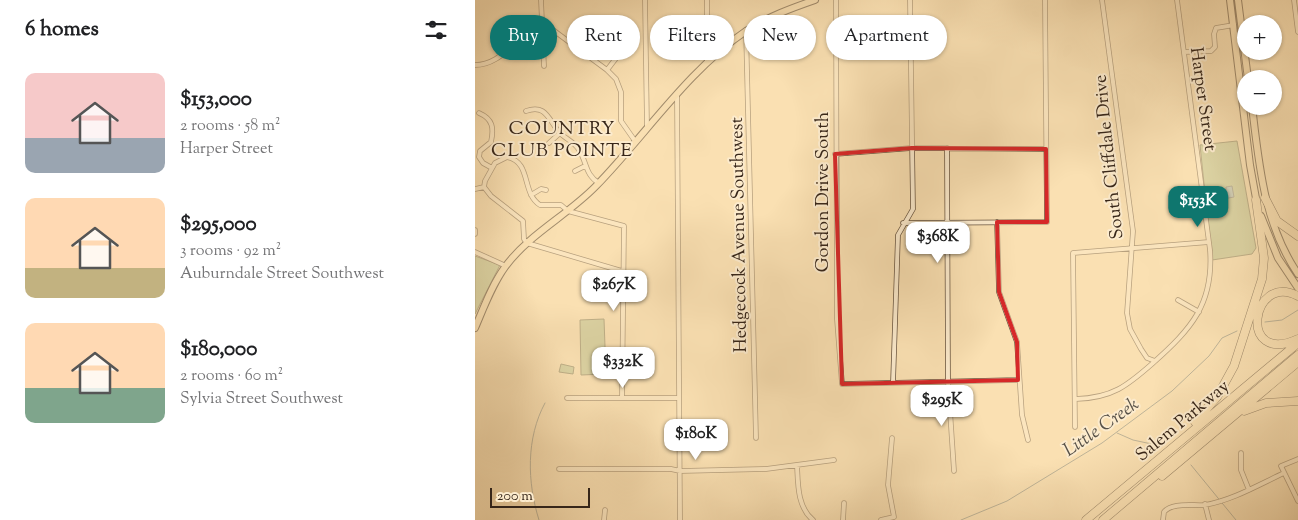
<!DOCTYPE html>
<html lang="en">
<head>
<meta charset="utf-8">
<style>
  :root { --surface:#fff; --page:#f6f6f6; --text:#202124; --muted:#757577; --accent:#0f766e }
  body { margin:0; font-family:"Sorts Mill Goudy",serif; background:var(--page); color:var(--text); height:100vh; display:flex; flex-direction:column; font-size:19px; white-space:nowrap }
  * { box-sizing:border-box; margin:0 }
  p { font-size:16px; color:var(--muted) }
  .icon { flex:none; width:28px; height:28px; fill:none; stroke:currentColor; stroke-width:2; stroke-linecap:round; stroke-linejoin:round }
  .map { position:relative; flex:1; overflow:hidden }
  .panel { display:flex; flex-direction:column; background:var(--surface); width:475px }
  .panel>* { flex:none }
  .guide { position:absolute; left:15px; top:15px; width:475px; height:45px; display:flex; gap:10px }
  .tools { position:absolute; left:762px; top:15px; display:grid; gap:10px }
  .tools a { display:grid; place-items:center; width:45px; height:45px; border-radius:50%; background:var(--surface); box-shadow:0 1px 4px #0004; font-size:25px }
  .scale { position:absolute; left:15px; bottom:12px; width:100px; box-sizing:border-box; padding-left:5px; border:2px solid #372619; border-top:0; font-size:14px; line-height:18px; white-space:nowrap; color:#372619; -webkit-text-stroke:4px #fcebcd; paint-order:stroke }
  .price { position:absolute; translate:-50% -42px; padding:0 11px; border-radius:10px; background:#fff; color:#222; font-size:16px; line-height:32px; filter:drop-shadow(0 1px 2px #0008) }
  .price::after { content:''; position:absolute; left:50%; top:30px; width:15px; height:11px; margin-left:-8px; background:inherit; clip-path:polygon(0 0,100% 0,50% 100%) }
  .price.current { background:var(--accent); color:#fff }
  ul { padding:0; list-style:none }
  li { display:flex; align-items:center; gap:15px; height:125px; padding:0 25px }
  li span { display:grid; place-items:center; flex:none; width:140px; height:100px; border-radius:10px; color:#555 }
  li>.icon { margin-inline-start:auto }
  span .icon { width:60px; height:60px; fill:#fffc; stroke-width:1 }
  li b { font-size:21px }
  h2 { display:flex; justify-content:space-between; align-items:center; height:60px; padding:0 25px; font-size:21px }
  .pill { padding:0 18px; border-radius:22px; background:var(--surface); box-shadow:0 1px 4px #0004; font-size:18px; line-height:45px }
  .pill.current { background:var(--accent); color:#fff }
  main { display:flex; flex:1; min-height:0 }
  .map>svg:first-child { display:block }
  .green { fill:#b8c390; stroke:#787454 }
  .water { fill:#a4bab8; stroke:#787f78 }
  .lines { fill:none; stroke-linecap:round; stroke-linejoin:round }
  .stream { stroke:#787f78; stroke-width:1 }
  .street-casing { stroke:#68543f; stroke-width:5.5 }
  .primary-casing { stroke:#372619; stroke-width:8 }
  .highway-casing { stroke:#372619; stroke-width:9 }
  .street { stroke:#fcebcd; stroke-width:4 }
  .primary { stroke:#fae0b2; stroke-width:6 }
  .highway { stroke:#fae0b2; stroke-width:8 }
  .marked { fill:none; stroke:#d62828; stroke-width:4; stroke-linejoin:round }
  .labels { text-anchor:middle; stroke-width:4; stroke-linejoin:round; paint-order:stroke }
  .street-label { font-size:18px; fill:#372619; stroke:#fcebcd }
  .neighbourhood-label { font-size:19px; letter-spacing:1px; fill:#372619; stroke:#fcebcd }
  .water-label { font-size:19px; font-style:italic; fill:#585249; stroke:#fcebcd }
</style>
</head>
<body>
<main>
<section class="panel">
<h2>6 homes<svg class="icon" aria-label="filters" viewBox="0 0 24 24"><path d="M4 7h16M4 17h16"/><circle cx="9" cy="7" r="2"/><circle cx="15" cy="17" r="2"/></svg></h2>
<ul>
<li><span style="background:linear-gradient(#f6c9c9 65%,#9aa5b1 0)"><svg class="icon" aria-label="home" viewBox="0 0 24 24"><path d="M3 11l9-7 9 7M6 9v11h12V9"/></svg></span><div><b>$153,000</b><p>2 rooms · 58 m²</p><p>Harper Street</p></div></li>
<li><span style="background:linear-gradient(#ffd9b3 70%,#c2b280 0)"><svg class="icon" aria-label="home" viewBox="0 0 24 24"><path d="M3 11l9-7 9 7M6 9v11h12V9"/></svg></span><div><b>$295,000</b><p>3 rooms · 92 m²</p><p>Auburndale Street Southwest</p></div></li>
<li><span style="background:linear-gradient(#ffd9b3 65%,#7fa58c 0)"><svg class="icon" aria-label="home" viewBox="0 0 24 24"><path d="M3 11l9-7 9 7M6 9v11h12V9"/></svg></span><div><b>$180,000</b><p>2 rooms · 60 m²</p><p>Sylvia Street Southwest</p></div></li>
</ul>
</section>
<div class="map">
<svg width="823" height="520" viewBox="0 0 823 520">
  <rect width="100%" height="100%" fill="#fae0b2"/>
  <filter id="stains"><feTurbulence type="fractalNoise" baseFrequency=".004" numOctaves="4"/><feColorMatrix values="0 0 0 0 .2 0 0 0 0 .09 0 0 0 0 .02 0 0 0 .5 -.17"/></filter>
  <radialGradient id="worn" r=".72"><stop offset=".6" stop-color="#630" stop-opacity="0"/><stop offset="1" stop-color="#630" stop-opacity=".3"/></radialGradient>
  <path class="green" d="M762,141L781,248L777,254L737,260L725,145Z
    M0,256L25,265L0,314Z
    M129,319L131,374L106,375L105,320Z
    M86,364L99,367L98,374L84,372Z"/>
  <path class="water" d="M757,186L759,197L748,199L747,193L751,192V187Z"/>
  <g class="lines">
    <path class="stream" d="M790,322L807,320L823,310
      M642,433L658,440L686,446
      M716,465L761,520
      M64,520C52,482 51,438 70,403
      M486,520L532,501L627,443L697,391L734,356L747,338L762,331"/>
    <defs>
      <path id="street" d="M66,0L69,66
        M170,0L172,127
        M361,0L362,319L367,384L543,380
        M627,0L658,231L652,313L655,329L666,349L672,358L680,361
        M819,0L823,32
        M22,28L39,46
        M271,30L281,438
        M101,46L115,27
        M709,52L736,51L740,47L739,34L741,28L759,25
        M232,63V0
        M0,65C34,65 45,21 78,30L132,70L141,79L146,92V121L160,141
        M132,70L145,53
        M202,95L205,520
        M51,111C71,104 73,119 84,132C90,139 99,141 104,150C112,162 110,175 124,183
        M4,113C18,119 19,128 16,142L5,151L4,157L8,163L17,168
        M74,143L85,133
        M472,148L473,381L479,471
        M360,154L437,148L571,149
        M100,171L110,166
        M0,189L9,187
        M56,195L66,189L71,190
        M522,222L524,292L542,342L547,415L553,440
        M428,223L572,222L570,0
        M0,230V234
        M0,252L31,266
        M703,300L724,312
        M418,383L423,235L438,209L435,0
        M92,398H203
        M147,398L149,226L93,211L86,205H65C46,193 57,162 32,157L20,163L10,181L9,187L16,196L48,221L49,239L52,243L150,272
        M601,399C637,398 652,386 678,363C716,329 739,304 735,250L702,0
        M600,427L598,253L734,242
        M766,453V470L774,490
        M823,459L806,466L823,501
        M322,465C323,483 322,507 338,520
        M84,469H196L205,471L291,469L359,460
        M730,504L734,520
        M129,520L130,510
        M368,520L369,503
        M406,520L419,517L413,485L417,438
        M688,520L689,512C697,502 718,506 730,505C758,500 783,485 809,473"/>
      <path id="primary" d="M755,0L775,165L782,204
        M763,0L773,79
        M777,106C784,165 789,224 823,274
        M786,216L803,258L823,288
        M0,328C9,307 17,285 30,267C54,234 93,215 121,186C169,137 213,70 271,31C292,17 317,8 340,0"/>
      <path id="highway" d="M790,198L802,221L823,236
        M823,296C776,271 762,367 823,339
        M769,411L791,403L823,401
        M720,422L742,397L759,366L787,279L789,258L781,200
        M687,476L823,362
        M611,520L823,343
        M628,520L823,355"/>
    </defs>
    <use href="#street" class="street-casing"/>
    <use href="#primary" class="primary-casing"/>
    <use href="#highway" class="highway-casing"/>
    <use href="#street" class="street"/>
    <use href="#primary" class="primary"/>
    <use href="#highway" class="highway"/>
  </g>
  <path d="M0 0H823V520H0ZM437,148L571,149L572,222H522L524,292L542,342L543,380L367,384L360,154Z" fill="#fae0b2" fill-opacity=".55" fill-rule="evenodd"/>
  <path class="marked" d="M437,148L571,149L572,222H522L524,292L542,342L543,380L367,384L360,154Z"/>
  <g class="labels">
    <g class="street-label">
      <text transform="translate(729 99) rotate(82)" y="6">Harper Street</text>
      <text transform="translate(633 157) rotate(-96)" y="6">South Cliffdale Drive</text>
      <text transform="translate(347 192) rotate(-90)" y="6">Gordon Drive South</text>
      <text transform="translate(263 235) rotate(-91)" y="6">Hedgecock Avenue Southwest</text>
      <text transform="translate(707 420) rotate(-40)" y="6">Salem Parkway</text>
    </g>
    <g class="neighbourhood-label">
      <text x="87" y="134">COUNTRY<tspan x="87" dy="22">CLUB POINTE</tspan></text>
    </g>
    <g class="water-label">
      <text transform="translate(625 426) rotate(-35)" y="7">Little Creek</text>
    </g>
  </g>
  <rect width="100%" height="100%" filter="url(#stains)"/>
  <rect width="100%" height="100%" fill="url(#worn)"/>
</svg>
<div class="tools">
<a>+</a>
<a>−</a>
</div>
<div class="scale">200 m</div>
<b class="price current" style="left:723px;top:228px">$153K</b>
<b class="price" style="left:463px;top:264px">$368K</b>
<b class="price" style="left:139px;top:312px">$267K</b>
<b class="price" style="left:148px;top:389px">$332K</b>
<b class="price" style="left:467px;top:427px">$295K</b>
<b class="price" style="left:221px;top:461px">$180K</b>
<div class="guide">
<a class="pill current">Buy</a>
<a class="pill">Rent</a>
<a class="pill">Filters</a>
<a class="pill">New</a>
<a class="pill">Apartment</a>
</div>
</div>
</main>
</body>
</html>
